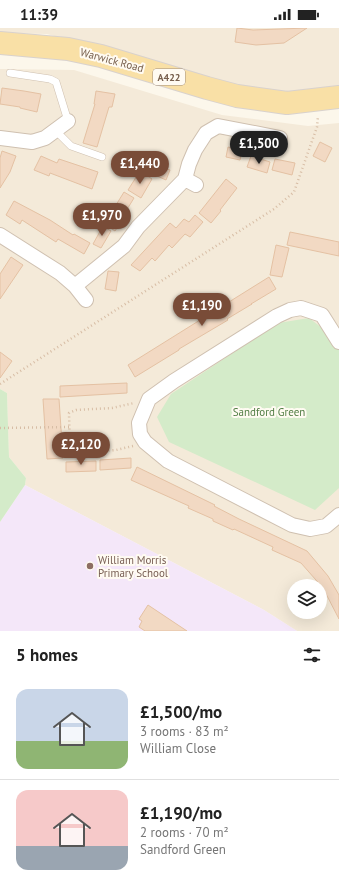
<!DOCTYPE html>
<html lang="en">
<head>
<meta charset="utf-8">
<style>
  :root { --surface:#fff; --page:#f2f2f2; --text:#222; --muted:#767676; --line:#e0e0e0; --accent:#794c38 }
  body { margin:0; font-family:"PT Sans",sans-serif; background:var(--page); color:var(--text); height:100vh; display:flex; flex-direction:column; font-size:15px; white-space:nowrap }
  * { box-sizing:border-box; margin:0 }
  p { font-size:13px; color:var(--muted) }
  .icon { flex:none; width:22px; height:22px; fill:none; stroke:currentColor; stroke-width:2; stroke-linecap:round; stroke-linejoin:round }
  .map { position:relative; height:603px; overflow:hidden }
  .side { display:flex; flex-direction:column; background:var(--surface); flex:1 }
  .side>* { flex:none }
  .controls { position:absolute; left:287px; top:551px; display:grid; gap:8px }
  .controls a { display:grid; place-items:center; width:40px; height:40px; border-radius:50%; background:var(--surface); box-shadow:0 4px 16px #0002; font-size:20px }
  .price { position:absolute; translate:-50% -34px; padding:0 9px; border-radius:14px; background:var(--accent); color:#fff; font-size:13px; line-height:26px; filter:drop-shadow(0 1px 2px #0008) }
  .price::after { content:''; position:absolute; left:50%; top:24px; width:12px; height:9px; margin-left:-6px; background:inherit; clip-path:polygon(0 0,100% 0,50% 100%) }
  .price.selected { background:#222; color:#fff }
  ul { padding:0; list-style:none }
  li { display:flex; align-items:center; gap:12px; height:100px; padding:0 16px }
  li+li { border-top:1px solid var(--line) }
  li span { display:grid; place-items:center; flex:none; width:112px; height:80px; border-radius:12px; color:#555 }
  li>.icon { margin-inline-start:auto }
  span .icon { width:48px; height:48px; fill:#fffc; stroke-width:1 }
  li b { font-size:17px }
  h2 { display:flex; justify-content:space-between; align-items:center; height:48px; padding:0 16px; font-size:17px }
  .status { display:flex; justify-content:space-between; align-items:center; height:28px; padding:0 20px; background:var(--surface); direction:ltr }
  .status svg { height:11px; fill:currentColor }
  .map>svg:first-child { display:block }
  .residential { fill:#f4ead9; fill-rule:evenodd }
  .education { fill:#f4e7f9 }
  .green { fill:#d4ebc9 }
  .building { fill:#f2d9c3; stroke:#e4c1a3 }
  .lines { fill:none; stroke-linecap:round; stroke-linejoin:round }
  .service-casing { stroke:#cfc0b0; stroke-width:8 }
  .minor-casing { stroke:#cfc0b0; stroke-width:16 }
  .primary-casing { stroke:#d9d2cd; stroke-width:24 }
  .path { stroke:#d7bda5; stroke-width:2.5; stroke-dasharray:1 3; stroke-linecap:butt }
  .service { stroke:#fff; stroke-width:7 }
  .minor { stroke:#fff; stroke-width:14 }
  .primary { stroke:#f9e0a6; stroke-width:22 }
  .education-dot { fill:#8d6e63; stroke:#fffbf2; stroke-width:1.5 }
  .labels { text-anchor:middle; stroke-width:4; stroke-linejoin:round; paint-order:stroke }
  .shield { fill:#fffbf2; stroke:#a08e7e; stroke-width:1 }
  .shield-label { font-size:10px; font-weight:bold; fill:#78604d }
  .street-label { font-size:11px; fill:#78604d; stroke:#fffbf2 }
  .park-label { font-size:11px; fill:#527e45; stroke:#fffbf2 }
  .education-label { font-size:11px; fill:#785e54; stroke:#fffbf2; text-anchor:start }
</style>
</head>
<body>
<div class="status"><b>11:39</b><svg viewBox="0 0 49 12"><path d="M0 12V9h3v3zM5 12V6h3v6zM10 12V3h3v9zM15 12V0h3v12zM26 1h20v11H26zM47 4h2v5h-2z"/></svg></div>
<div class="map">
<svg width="339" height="603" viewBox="0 0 339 603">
  <rect width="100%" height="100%" fill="#fcf7eb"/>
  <path class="residential" d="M0,0H339V63L269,65L47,6L0,5Z
    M0,41L74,42L222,87L308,98L339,95V603H297L264,582L25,457L26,450L9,429L7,365L0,361ZM294,558H320V584H294Z"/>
  <path class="education" d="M25,457L264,582L297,603H0V494Z"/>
  <path class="green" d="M309,290L330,306L339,320V460L315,482L169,414L157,389L171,366L278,295Z
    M0,361L7,365L9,429L26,450L25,457L0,494Z"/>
  <path class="building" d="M237,0L253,2L307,0L284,15L256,17L235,14Z
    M2,60L24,63L41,66L37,84L20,80V79L0,76Z
    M96,63L115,66L112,79H109L97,119L83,115L95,76H94Z
    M234,112L244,115L240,132L226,129L228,119L232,120Z
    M320,114L332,120L325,134L313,128Z
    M2,123L16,128L10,144L0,160V130Z
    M156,127L166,131L162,139L170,142L166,152L148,144Z
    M41,128L57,135L59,131L98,144L92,161L50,145L49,148L34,142Z
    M251,128L270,134L267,145L247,139Z
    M275,131L295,135L292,147L272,142Z
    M140,143L152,151L141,170L128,162Z
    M226,151L237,160L220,182L221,183L211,195L199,185Z
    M124,164L134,170L126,183L116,177Z
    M14,173L50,192L73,207L74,206L90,215L84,226L58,211L56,214L22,192L20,196L6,187Z
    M116,182L125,188L115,203L106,197Z
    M195,187L203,194L190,209L185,206L172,220L169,217L155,233L152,230L140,243L131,237L170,195L176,200L184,191L189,194Z
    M103,198L111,203L101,220L93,216Z
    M290,204L339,214V228L287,217Z
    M276,217L289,220L282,249L270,247Z
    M11,229L23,237L0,271V246Z
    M108,243L119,244L116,263L105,261Z
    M269,249L276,261L251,276H252L227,291L228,292L179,321V322L135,349L128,337Z
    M0,324L12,333L0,350Z
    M127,355V365L60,369V358Z
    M43,371H59L63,430L47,431Z
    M131,430V440L100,442V432Z
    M96,433V443L66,444V434Z
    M137,439L215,477L214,478L239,491L307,523L328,548L339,567V591L323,560L301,535L272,522L273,519L234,501L233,502L213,493V491L188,480L189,478L131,452Z
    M148,577L187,603H145L139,599L142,593L139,591Z"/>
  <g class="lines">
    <defs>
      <path id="service" d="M10,45L50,51L56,54L68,93
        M55,102L71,118L102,129"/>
      <path id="minor" d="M0,110L32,114L45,110L68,93
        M185,151L196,157
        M0,207L60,245L75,258L124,218L138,199L185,151L189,136L195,122L206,105L218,98L280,110
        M75,258L86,272
        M339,314L322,287L301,280L290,282L277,288L174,353L149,371L139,395L140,406L145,414L168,433L292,497L310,501L326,498L339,487"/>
      <path id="primary" d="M0,15L68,21L101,28L207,60L237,68L287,75L339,69"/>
    </defs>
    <use href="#service" class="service-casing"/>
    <use href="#minor" class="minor-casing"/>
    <use href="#primary" class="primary-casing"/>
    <path class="path" d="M0,356L274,181L294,164L317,99L318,88
      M0,400L69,399
      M133,418L116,422L79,425L70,421L69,385L76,382L112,380L134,375"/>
    <use href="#service" class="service"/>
    <use href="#minor" class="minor"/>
    <use href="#primary" class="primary"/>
  </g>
  <circle class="education-dot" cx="90" cy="538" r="4"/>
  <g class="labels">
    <rect class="shield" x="153" y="41" width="32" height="16" rx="3"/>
    <g class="shield-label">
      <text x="169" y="53">A422</text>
    </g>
    <g class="street-label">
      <text transform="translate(112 32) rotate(15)" y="4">Warwick Road</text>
    </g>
    <g class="park-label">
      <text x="269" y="388">Sandford Green</text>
    </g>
    <g class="education-label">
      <text x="98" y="536">William Morris<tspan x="98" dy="13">Primary School</tspan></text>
    </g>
  </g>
</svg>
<div class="controls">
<a><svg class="icon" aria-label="layers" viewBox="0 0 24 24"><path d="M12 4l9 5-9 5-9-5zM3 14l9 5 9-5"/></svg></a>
</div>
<b class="price selected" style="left:259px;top:137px">£1,500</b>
<b class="price" style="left:140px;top:157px">£1,440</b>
<b class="price" style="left:102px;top:209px">£1,970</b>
<b class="price" style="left:202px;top:299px">£1,190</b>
<b class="price" style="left:81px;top:438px">£2,120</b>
</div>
<section class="side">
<h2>5 homes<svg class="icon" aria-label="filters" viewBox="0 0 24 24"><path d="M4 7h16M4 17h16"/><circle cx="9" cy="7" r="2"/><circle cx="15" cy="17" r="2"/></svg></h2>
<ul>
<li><span style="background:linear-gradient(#c9d6e8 65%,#8fb573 0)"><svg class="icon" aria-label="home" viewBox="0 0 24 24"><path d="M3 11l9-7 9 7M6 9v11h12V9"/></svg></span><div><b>£1,500/mo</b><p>3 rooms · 83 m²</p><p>William Close</p></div></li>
<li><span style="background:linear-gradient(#f6c9c9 70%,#9aa5b1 0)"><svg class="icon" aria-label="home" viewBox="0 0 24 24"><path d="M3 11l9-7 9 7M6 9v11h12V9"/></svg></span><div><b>£1,190/mo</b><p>2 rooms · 70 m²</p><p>Sandford Green</p></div></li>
</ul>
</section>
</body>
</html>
